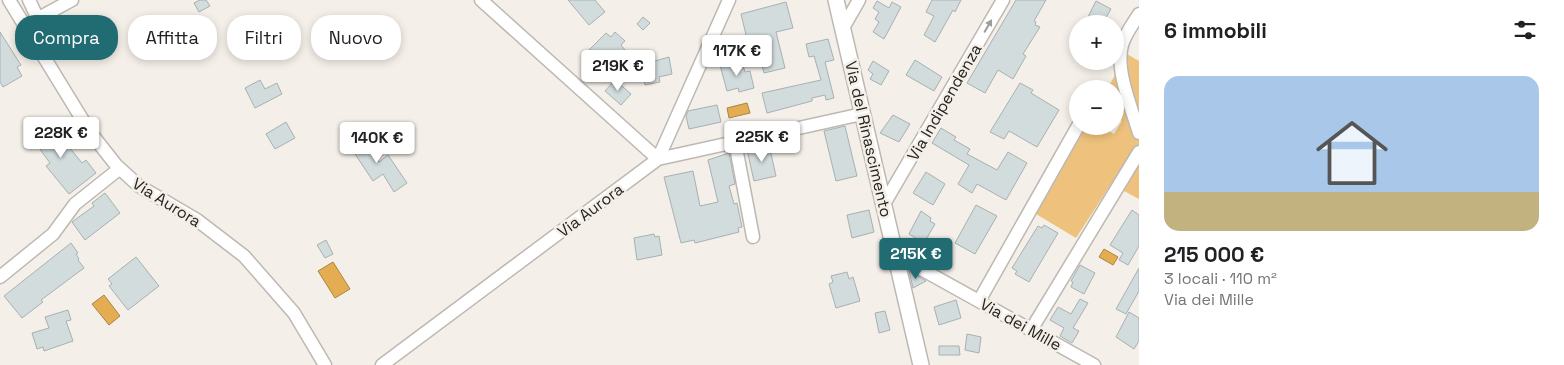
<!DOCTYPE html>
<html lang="it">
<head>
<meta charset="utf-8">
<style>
  :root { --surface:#fff; --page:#f6f6f6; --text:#202124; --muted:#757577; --accent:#216c73 }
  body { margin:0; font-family:"Space Grotesk",sans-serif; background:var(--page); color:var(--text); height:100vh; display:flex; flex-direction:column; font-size:19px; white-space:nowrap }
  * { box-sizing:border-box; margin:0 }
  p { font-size:16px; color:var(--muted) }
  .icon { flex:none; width:28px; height:28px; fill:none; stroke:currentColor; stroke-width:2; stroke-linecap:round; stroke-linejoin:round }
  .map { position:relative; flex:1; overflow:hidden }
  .details { display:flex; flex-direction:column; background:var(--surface); width:425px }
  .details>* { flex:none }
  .banner { position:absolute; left:15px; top:15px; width:475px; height:45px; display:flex; gap:10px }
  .tools { position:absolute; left:1069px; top:15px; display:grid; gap:10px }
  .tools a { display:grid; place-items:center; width:55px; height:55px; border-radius:50%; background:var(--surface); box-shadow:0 2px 8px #0003; font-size:25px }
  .price { position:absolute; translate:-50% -42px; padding:0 11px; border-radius:5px; background:#fff; color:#222; font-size:16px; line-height:32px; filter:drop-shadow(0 1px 2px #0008) }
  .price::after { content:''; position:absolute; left:50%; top:30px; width:15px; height:11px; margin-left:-8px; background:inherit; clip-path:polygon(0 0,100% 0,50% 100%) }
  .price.on { background:var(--accent); color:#fff }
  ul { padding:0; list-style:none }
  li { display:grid; align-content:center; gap:10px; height:265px; padding:0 25px }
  li span { display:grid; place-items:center; height:155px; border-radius:15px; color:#555 }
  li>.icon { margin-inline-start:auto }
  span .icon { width:90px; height:90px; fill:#fffc; stroke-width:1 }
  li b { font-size:21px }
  h2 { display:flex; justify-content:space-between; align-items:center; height:60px; padding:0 25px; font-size:21px }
  .chip { padding:0 18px; border-radius:20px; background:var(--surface); box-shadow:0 2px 8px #0003; font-size:18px; line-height:45px }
  .chip.on { background:var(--accent); color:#fff }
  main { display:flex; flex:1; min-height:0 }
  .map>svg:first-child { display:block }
  .green { fill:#eec27c }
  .water { fill:#e4ad52; stroke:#ab8443 }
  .building { fill:#d2dcdd; stroke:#a7b1b2 }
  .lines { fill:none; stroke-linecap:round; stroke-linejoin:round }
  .minor-casing { stroke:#bdb8b1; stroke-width:15 }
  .tertiary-casing { stroke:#bdb8b1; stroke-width:18 }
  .minor { stroke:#fff; stroke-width:12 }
  .tertiary { stroke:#fff; stroke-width:15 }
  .oneway { fill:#9d9c9b }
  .labels { text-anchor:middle; stroke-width:5; stroke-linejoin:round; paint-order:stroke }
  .street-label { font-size:16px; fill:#262421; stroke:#f4efe8 }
</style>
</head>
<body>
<main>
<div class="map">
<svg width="1139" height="365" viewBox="0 0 1139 365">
  <rect width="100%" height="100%" fill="#f4efe8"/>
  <path class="green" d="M1127,54L1139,61V199L1111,184L1076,238L1036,214L1086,126H1100L1114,134L1122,121L1119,119L1122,112L1115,107V89H1107Z"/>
  <path class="water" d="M747,103L750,113L729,118L727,108Z
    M1104,249L1118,257L1113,265L1099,257Z
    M333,262L350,289L335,298L318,271Z
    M104,295L120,316L109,325L92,304Z"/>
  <path class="building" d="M200,0H206L210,6L199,12L194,3Z
    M568,0H595L605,12L589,25Z
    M932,0H961L955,12L953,10L935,42L924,35L934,16L926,12Z
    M1016,0H1046L1034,21L1036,22L1035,25L1040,27L1023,54L1026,56L1013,79L998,70L985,93L967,83Z
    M877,1L889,8L892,2L901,7L884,39L873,32L879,22L875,19L879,12L873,8Z
    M1096,1L1111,9L1104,21L1101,19L1098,24L1087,19Z
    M786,2L793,28L776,32L785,68L764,73L755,37L747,39L741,14Z
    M643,17L650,23L643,30L637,24Z
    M0,32L21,65L17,67L22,76L3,87L0,82Z
    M615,32L625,41L621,45L625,50L619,56L613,50L602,62L589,50L606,33L611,37Z
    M828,39L834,60L825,62L834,98L826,100L825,95L812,98V101L767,113L762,93L821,80L814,56L809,57L806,44Z
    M669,57L672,74L659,77L660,82L645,85L641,65Z
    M741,60L745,72L750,71L754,88L739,92L738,88L727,91L720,65Z
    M915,60L942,77L934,91L906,75Z
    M873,61L889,71L881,85L870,79L873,74L868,70Z
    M260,80L265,89L277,83L282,94L255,108L245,88Z
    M615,80L631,94L621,105L605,91Z
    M1020,83L1033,90L1031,93L1059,110L1037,147L1009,131L1004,139L990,132Z
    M717,105L721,122L689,129L686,116L688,111Z
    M893,115L910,124L899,142L880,133Z
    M40,120L64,151L69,147L82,163L86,160L96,173L69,194L46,166L50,163L26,130Z
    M286,122L295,138L275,149L266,134Z
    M845,126L857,176L836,181L824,131Z
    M941,128L956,137L954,140L970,149L967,154L997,170L1008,152L1027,163L1006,200L977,184L972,193L958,184L969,165L932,143Z
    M359,133L379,162L388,155L407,183L394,192L383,174L373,181L347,142Z
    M769,145L776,176L754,181L747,150Z
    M729,153L735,184L729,186L734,204L737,203L742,227L738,228L739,232L695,243L694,240L681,243L664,177L693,171L700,206L718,202L708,160Z
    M926,172L945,184L933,205L913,193Z
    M105,193L120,213L85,240L72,222L94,206L92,203Z
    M976,205L997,216L975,254L955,243Z
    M869,210L874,232L852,238L847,215Z
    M1132,210L1139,215V246L1128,265L1119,260L1123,253L1110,245Z
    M921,211L931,218L930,221L935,224L924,243L909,234Z
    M1044,225L1058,233L1029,282L1015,274L1017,271L1012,268L1038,226L1042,228Z
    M654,234L655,237L659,236L662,255L637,260L634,238Z
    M326,240L333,254L325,258L317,245Z
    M71,243L78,253L76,254L79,259L78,260L84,268L41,300L43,302L22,318L4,296Z
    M136,257L159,286L128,310L109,286L112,284L108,279Z
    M1080,265L1095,273L1084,294L1071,287L1073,282L1071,281Z
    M1139,268V291L1126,314L1116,309Z
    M909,271L926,281L913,288Z
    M847,272L849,279L853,277L860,301L836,308L829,284L833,282L831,276Z
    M1080,299L1088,303L1073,328L1079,331L1072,343L1060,336L1064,328L1050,320L1058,307L1071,314Z
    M956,300L961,318L939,325L934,307Z
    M68,310L71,320L66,321L73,341L44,351L43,347L37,349L32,333L49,328L45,317Z
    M885,311L890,330L879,333L875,313Z
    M1129,312L1139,318V341L1134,349L1116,337Z
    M967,334L981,337L979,353L965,350Z
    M939,346H959L960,355H939Z"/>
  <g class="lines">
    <defs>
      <path id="minor" d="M9,0L90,132L116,165L139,186L197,220L244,256L294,313L325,365
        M29,0L38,19
        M481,0L658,159
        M1139,14C1133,24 1125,34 1122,45C1115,70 1132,109 1139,133
        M24,26L72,0
        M843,28L859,0
        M735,142L753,237
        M658,159L862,114
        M884,204L1003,0
        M896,255L1094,365
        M0,277L53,234L75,204L119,169
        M979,301L1078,126
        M1031,330L1139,152
        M382,365L658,159L729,0"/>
      <path id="tertiary" d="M836,0L921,365"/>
    </defs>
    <use href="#minor" class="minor-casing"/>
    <use href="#tertiary" class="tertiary-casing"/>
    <use href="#minor" class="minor"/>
    <use href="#tertiary" class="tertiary"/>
  </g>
  <defs><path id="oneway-solid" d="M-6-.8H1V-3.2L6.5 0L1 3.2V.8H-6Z" transform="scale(1.25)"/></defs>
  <use class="oneway" href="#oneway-solid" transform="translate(988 26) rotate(-60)"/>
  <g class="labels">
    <g class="street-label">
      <text transform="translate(944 102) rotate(-60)" y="6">Via Indipendenza</text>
      <text transform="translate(869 139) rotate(77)" y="6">Via del Rinascimento</text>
      <text transform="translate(167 202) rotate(32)" y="6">Via Aurora</text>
      <text transform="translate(590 210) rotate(-37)" y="6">Via Aurora</text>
      <text transform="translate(1021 324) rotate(29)" y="6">Via dei Mille</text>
    </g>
  </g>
</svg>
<div class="tools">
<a>+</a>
<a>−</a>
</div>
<b class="price" style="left:737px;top:77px">117K €</b>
<b class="price" style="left:618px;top:92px">219K €</b>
<b class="price" style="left:61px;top:159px">228K €</b>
<b class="price" style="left:762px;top:163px">225K €</b>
<b class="price" style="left:377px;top:164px">140K €</b>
<b class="price on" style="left:916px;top:280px">215K €</b>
<div class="banner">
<a class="chip on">Compra</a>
<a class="chip">Affitta</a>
<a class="chip">Filtri</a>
<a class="chip">Nuovo</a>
</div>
</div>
<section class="details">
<h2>6 immobili<svg class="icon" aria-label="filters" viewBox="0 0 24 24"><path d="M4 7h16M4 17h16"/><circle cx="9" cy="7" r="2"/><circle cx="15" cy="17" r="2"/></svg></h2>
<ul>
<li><span style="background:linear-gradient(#a9c7e8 75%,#c2b280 0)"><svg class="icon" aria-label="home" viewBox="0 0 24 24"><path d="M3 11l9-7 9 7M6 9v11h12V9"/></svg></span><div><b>215 000 €</b><p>3 locali · 110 m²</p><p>Via dei Mille</p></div></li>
</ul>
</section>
</main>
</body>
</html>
